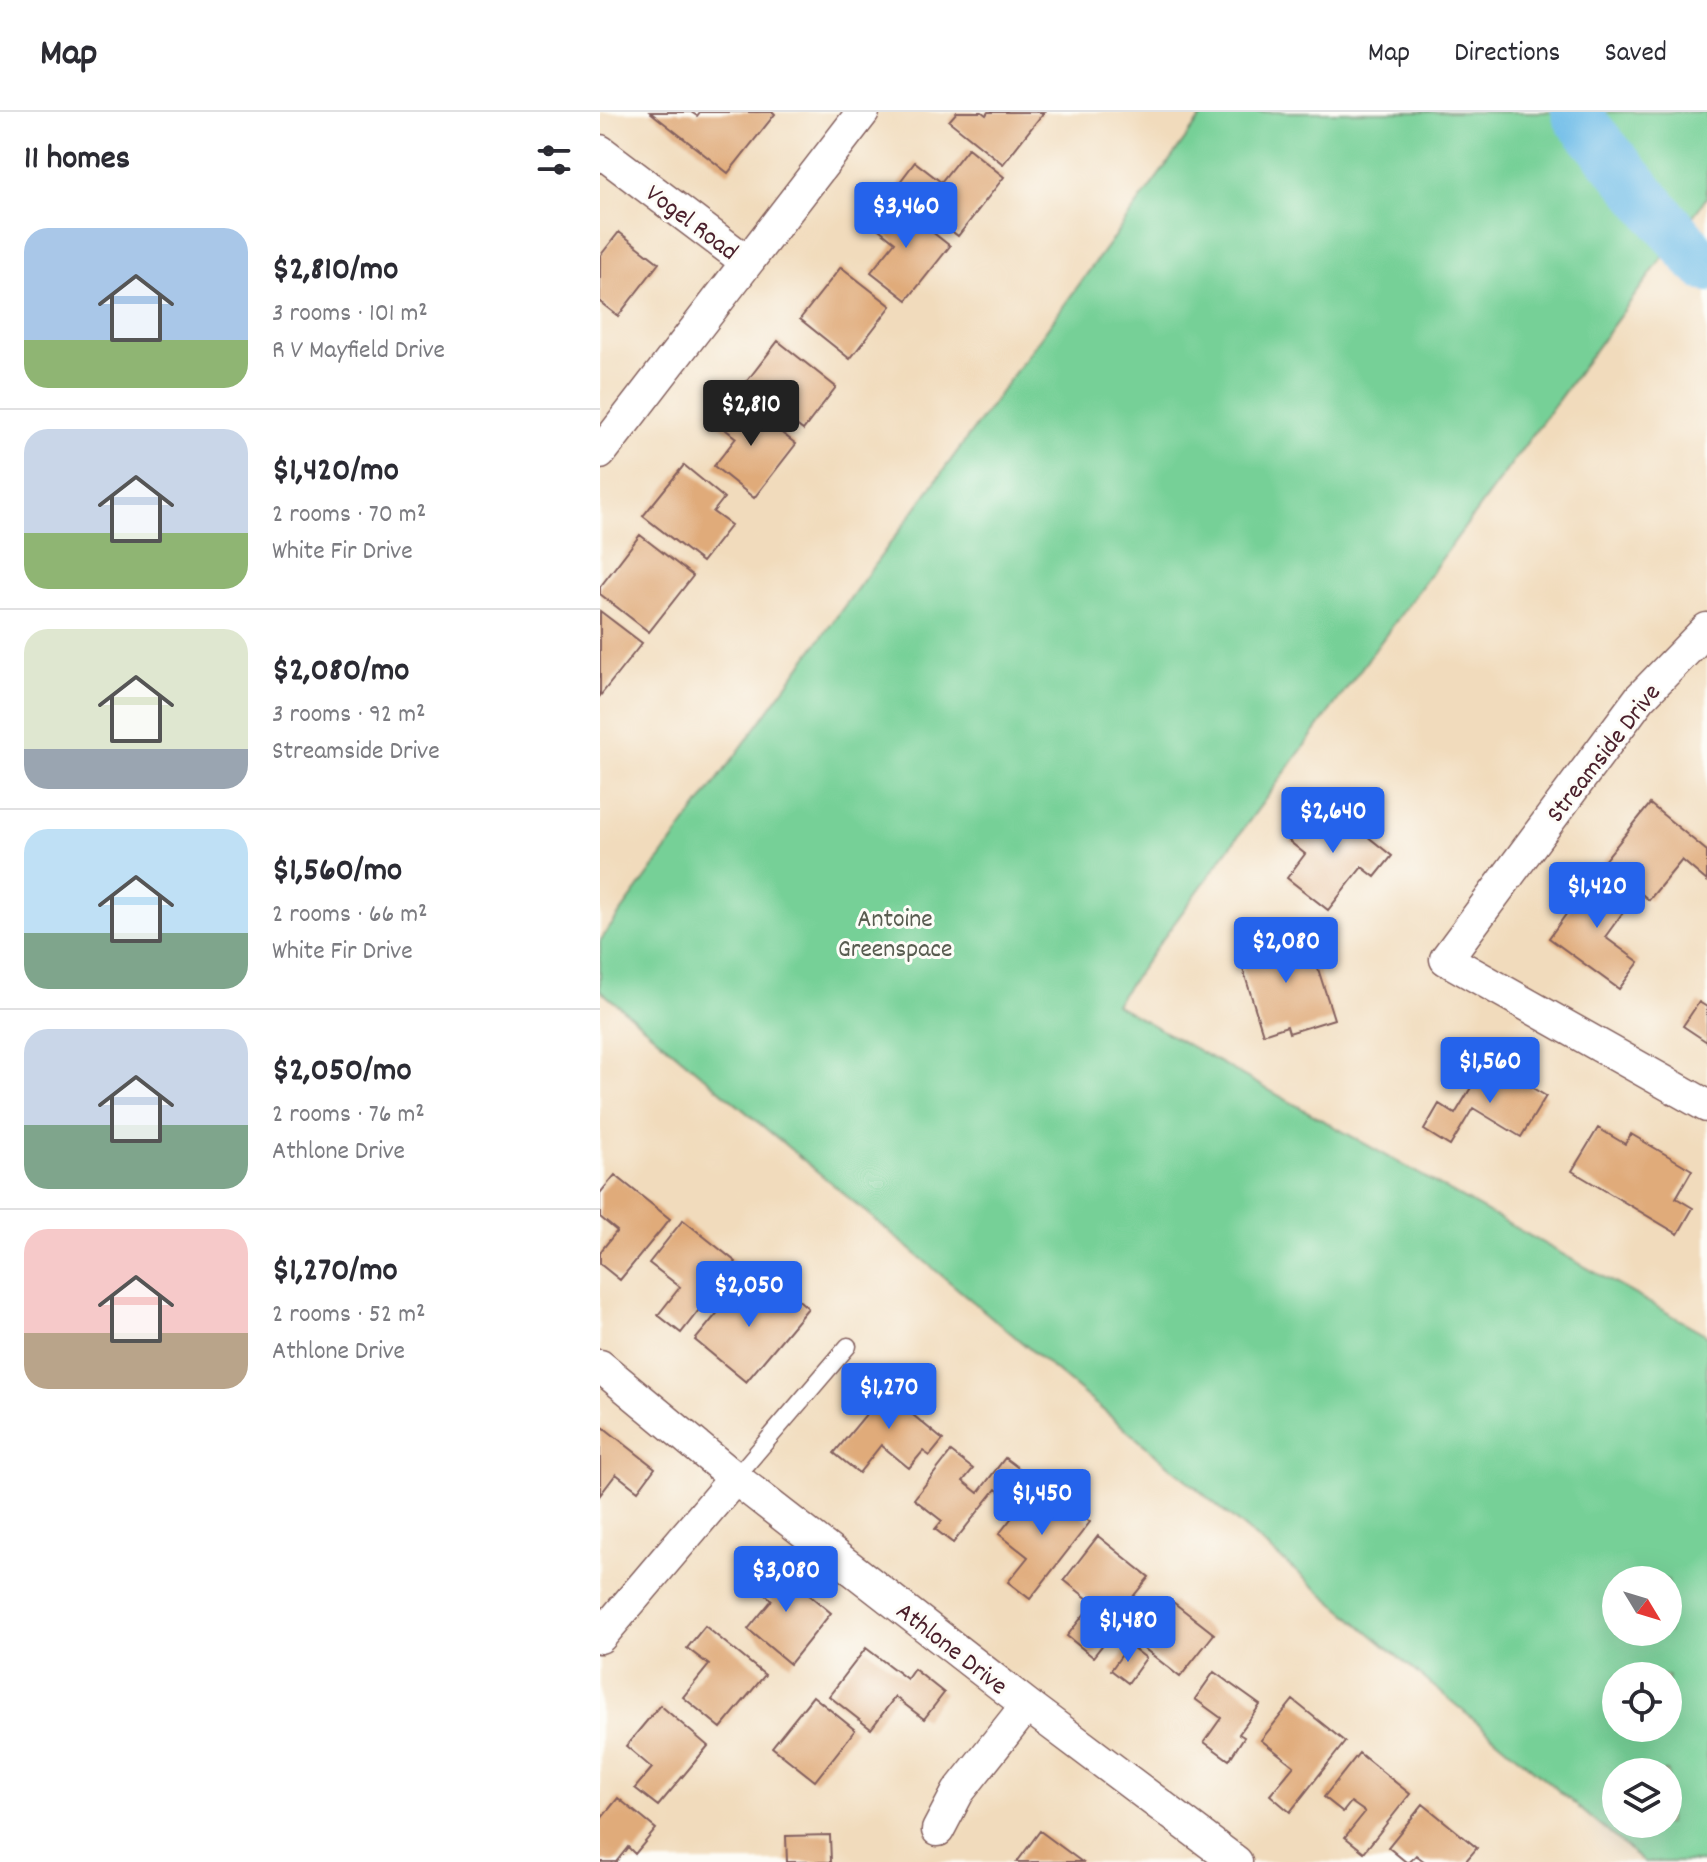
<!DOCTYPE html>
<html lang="en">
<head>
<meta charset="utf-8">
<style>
  :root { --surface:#fff; --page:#f2f2f3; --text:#2b2b33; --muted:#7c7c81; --line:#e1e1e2; --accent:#2563eb }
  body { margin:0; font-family:Dekko,sans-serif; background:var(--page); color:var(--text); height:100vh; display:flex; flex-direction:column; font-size:30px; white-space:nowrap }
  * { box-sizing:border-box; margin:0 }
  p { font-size:26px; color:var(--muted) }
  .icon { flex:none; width:44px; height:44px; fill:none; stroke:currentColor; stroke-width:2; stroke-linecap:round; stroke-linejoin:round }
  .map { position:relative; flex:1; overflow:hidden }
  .side { display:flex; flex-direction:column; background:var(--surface); width:600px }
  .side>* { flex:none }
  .needle { width:52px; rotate:128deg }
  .buttons { position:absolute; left:1002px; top:1454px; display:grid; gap:16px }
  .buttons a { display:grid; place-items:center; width:80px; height:80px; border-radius:50%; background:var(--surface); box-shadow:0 8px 32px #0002; font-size:40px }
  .price { position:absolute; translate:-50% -68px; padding:0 18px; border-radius:8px; background:var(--accent); color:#fff; font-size:26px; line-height:52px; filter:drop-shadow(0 2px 4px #0008) }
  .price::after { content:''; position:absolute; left:50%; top:48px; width:24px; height:18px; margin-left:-12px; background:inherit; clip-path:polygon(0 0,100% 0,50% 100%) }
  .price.current { background:#222; color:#fff }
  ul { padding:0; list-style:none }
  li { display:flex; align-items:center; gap:24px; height:200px; padding:0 24px }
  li+li { border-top:2px solid var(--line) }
  li span { display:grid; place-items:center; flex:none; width:224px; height:160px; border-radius:24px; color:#555 }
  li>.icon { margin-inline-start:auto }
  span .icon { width:96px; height:96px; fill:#fffc; stroke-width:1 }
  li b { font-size:34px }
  h2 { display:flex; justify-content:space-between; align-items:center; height:96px; padding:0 24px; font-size:34px }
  header { display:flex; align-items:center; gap:48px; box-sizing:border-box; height:112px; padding:0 40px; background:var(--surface); border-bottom:2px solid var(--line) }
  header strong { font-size:38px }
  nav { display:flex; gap:44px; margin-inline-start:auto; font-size:28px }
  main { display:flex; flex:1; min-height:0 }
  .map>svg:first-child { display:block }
  .green { fill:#76d097; stroke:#607861; stroke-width:2; fill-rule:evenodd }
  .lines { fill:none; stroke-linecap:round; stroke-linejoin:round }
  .river { stroke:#6dbce8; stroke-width:50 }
  .building { fill:#e0ab7a }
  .lane-casing { stroke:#84615e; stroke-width:19 }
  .street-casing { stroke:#84615e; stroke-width:35 }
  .lane { stroke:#fff; stroke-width:16 }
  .street { stroke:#fff; stroke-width:32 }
  .labels { text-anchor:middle; stroke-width:6; stroke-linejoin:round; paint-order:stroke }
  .street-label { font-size:26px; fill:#4a1f2b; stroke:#fdfcf7 }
  .park-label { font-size:26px; fill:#595d51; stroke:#fdfcf7 }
</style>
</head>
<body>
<header>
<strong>Map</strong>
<nav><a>Map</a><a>Directions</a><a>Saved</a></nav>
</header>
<main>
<section class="side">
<h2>11 homes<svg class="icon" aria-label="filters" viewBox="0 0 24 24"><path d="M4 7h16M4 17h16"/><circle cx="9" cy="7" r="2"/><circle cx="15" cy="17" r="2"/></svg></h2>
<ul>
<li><span style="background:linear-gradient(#a9c7e8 70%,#8fb573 0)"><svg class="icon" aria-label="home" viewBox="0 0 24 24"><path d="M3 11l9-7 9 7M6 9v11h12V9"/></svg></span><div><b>$2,810/mo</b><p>3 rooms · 101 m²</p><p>R V Mayfield Drive</p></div></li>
<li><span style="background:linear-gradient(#c9d6e8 65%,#8fb573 0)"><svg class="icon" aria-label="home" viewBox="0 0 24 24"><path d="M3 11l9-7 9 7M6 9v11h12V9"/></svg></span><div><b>$1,420/mo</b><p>2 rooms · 70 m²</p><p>White Fir Drive</p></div></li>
<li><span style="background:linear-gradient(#dfe7d0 75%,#9aa5b1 0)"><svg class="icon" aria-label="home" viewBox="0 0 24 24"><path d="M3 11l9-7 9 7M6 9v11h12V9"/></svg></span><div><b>$2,080/mo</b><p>3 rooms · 92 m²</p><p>Streamside Drive</p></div></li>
<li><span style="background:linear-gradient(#bfe0f5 65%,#7fa58c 0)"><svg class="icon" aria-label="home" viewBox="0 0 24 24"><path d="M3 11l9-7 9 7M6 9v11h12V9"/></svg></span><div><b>$1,560/mo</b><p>2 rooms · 66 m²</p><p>White Fir Drive</p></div></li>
<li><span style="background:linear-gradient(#c9d6e8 60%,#7fa58c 0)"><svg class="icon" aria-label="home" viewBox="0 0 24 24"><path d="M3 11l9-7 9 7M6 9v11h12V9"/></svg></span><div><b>$2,050/mo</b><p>2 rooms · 76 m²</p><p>Athlone Drive</p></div></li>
<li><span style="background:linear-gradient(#f6c9c9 65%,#b9a48a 0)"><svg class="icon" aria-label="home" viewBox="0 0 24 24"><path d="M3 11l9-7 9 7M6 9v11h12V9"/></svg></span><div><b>$1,270/mo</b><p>2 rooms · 52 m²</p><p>Athlone Drive</p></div></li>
</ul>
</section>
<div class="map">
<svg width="1107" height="1750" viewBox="0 0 1107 1750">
  <rect width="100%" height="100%" fill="#fdfcf7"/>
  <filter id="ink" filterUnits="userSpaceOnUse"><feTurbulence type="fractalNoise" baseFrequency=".0125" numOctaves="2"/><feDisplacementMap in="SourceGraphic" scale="16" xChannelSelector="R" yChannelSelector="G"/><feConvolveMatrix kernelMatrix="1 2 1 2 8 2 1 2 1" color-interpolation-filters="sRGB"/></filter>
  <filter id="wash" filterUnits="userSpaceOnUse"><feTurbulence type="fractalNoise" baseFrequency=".006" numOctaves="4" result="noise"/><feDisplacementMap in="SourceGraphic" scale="32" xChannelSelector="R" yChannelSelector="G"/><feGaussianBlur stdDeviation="1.8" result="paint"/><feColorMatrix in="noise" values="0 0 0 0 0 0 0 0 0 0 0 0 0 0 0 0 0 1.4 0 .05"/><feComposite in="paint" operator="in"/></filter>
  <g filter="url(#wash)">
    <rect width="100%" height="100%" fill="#f1dbbc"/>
    <path class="green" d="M605,0H1107V85L515,892L1107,1223V1750H1044L0,878V829ZM1016,1468H1068V1520H1016ZM1016,1564H1068V1616H1016ZM1016,1660H1068V1712H1016Z"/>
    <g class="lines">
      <path class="river" d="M976,0L980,8L1098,148L1107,155"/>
    </g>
    <g id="blocks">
      <path class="building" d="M50,0H91L97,4L100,0H173L175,2L128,61Z
        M357,0H382L386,3L388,0H444L403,52L349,9Z
        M368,36L404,65L358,124L296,75L315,50L341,70Z
        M289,86L350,134L307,188L271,160L295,130L270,110Z
        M19,120L59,151L18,204L0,190V144Z
        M241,155L291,194L250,247L200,207Z
        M178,229L236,275L203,318L144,273Z
        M134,284L196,332L154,386L114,354L136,326L115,309Z
        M84,353L124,386L113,400L131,413L102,450L43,404Z
        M40,423L93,464L49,520L0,482V475Z
        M0,499L42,531L0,584Z
        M722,688L792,744L775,765L762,755L728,798L687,766L705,742L689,729Z
        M1050,692L1107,739V769L1082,748L1049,788L1003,750Z
        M998,758L1034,785L1005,825L1039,850L1019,877L949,826Z
        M706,819L734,907L689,921L687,914L663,922L638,841Z
        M1099,890L1107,895V930L1083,914Z
        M887,949L946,984L921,1025L873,996L850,1034L824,1018L839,992L855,1002Z
        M998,1016L1025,1032L1031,1022L1092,1058L1076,1086L1093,1096L1078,1122L972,1059Z
        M15,1063L70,1107L20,1168L0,1152V1140L17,1119L0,1105V1081Z
        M83,1108L136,1150L81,1221L58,1203L80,1175L49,1151Z
        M143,1170L173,1195L187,1178L208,1196L146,1270L95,1228Z
        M296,1266L318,1284L307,1298L343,1328L330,1344L323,1339L309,1356L281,1333L259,1361L234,1341Z
        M3,1315L55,1356L38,1379L16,1362L0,1383V1319Z
        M351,1340L373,1357L363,1369L378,1381L405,1346L429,1364L411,1388L396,1377L353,1431L335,1417L342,1409L314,1387Z
        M439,1371L490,1410L430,1487L408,1470L428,1445L399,1422Z
        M498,1424L549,1465L514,1508L519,1512L493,1545L467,1524L493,1491L464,1468Z
        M167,1448L231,1501L190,1552L148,1517L172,1488L150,1469Z
        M573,1490L614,1522L580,1565L540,1533Z
        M105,1514L165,1563L121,1616L83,1585L109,1553L87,1536Z
        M529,1533L546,1546L528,1571L511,1558Z
        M266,1536L307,1567L314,1557L344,1581L324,1607L295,1585L271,1617L229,1584Z
        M614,1560L660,1593L639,1622L644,1625L629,1648L604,1630L621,1606L595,1587Z
        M213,1584L255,1618L215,1669L172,1635Z
        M693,1588L745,1630L690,1700L670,1683L694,1654L661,1628Z
        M60,1593L108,1634L58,1694L35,1676L52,1656L26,1634Z
        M759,1641L810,1682L764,1740L745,1725L765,1700L751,1690L743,1700L724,1685Z
        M18,1686L56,1717L35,1742L28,1735L16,1750H0V1708Z
        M823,1692L877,1736L865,1750H825L816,1743L810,1750H806L788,1735Z
        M440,1719L482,1750H417Z
        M230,1723L231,1750H187L186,1724Z"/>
    </g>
  </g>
  <g filter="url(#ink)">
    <use href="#blocks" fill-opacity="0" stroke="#84615e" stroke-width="2"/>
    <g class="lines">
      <defs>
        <path id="lane" d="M135,1366L248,1234"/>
        <path id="street" d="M0,39L147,150
          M0,341L263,0
          M1107,517L1040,586L846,847L1107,994
          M0,1254L135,1366L427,1593L636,1750
          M0,1525L135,1366
          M338,1718L358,1680L427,1593"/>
      </defs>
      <use href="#lane" class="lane-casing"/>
      <use href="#street" class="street-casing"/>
      <use href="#lane" class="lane"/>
      <use href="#street" class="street"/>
    </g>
  </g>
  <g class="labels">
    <g class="street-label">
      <text transform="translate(93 109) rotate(37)" y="9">Vogel Road</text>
      <text transform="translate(1002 640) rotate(-52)" y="9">Streamside Drive</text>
      <text transform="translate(353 1535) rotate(38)" y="9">Athlone Drive</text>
    </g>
    <g class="park-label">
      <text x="295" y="814">Antoine<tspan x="295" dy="30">Greenspace</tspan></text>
    </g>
  </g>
</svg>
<div class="buttons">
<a><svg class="needle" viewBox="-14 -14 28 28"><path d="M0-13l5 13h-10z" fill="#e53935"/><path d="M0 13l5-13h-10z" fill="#7c7c81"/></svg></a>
<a><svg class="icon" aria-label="locate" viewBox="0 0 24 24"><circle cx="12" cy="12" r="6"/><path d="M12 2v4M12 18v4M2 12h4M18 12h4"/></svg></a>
<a><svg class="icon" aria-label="layers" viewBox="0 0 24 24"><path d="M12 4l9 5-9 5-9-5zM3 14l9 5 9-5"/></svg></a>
</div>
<b class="price" style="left:306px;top:138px">$3,460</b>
<b class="price current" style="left:151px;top:336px">$2,810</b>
<b class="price" style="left:733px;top:743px">$2,640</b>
<b class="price" style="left:997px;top:818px">$1,420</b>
<b class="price" style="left:686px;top:873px">$2,080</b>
<b class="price" style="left:890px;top:993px">$1,560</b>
<b class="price" style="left:149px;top:1217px">$2,050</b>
<b class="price" style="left:289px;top:1319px">$1,270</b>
<b class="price" style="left:442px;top:1425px">$1,450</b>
<b class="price" style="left:186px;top:1502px">$3,080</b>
<b class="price" style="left:528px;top:1552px">$1,480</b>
</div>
</main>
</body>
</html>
